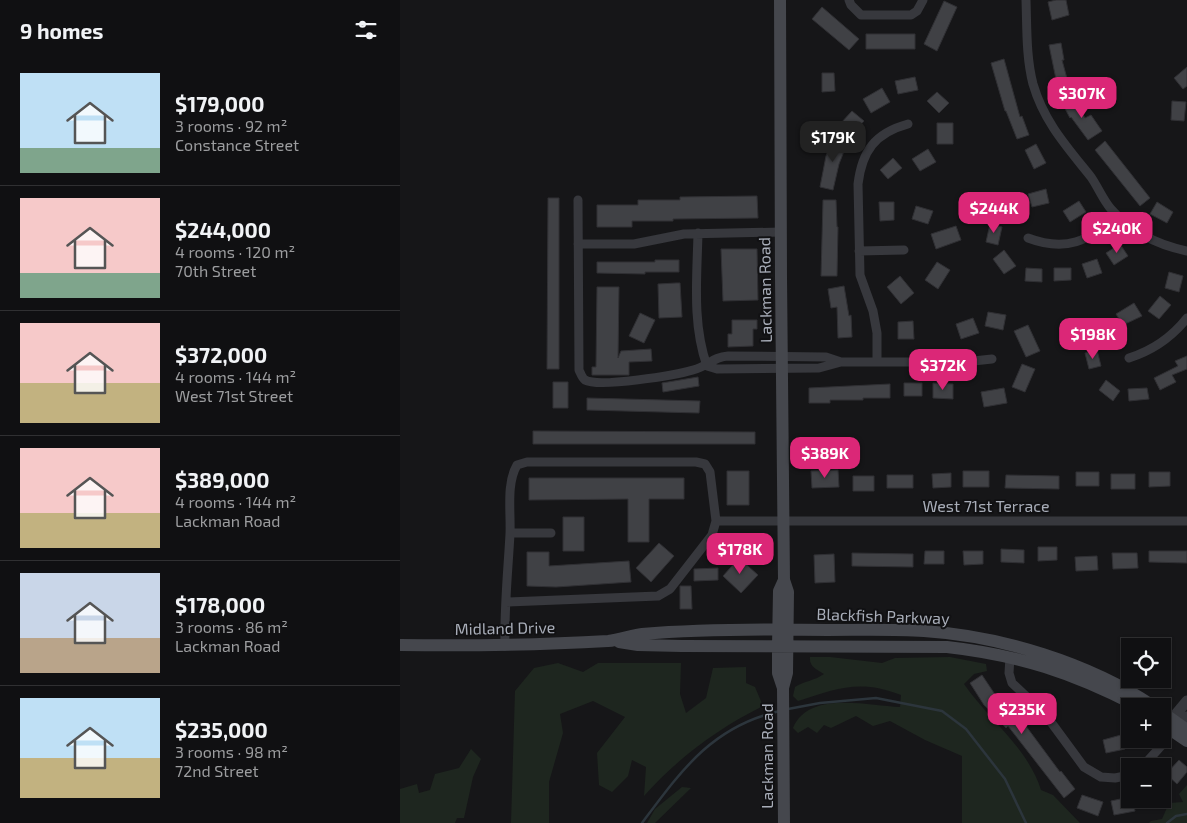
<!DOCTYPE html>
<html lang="en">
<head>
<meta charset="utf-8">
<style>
  :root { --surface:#101012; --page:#19191b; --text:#f1f3f6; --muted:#9c9d9f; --line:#303032; --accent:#db2777 }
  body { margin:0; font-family:"Exo 2",sans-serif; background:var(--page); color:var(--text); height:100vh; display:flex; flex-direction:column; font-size:19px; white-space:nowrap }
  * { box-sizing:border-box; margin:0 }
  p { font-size:16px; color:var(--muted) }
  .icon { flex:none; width:28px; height:28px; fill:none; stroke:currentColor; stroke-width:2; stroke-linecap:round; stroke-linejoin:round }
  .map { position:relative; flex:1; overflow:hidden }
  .sheet { display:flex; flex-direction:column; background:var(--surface); width:400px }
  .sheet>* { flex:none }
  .fabs { position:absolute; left:721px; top:638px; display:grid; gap:10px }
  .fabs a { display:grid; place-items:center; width:50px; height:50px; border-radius:0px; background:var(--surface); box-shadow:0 1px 4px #0004,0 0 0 1px var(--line); font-size:25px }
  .price { position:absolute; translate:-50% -42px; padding:0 11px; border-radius:10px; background:var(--accent); color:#fff; font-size:16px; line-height:32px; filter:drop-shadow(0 1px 2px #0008) }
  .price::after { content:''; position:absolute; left:50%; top:30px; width:15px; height:11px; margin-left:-8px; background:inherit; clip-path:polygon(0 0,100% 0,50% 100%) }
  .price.active { background:#222; color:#fff }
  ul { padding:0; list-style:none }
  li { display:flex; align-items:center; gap:15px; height:125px; padding:0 20px }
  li+li { border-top:1px solid var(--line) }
  li span { display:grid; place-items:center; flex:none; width:140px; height:100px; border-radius:0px; color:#555 }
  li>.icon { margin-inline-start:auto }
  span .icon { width:60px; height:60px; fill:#fffc; stroke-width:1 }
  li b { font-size:21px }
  h2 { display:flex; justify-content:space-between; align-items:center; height:60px; padding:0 20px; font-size:21px }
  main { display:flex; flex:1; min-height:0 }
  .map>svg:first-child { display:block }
  .green { fill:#1e261f }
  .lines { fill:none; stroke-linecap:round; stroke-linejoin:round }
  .stream { stroke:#2c353c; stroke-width:2.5 }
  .building { fill:#404145; stroke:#303034 }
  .minor { stroke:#37383d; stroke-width:9 }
  .tertiary { stroke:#37383d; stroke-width:11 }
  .secondary { stroke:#45474d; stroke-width:12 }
  .labels { text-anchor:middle; stroke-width:4; stroke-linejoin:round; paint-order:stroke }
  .street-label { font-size:16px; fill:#a8adb8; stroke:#111113 }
</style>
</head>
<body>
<main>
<section class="sheet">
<h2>9 homes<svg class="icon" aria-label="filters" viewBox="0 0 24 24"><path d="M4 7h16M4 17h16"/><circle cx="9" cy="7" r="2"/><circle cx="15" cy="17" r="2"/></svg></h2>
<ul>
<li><span style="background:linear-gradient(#bfe0f5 75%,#7fa58c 0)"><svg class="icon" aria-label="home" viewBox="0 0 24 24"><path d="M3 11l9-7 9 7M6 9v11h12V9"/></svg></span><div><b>$179,000</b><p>3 rooms · 92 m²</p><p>Constance Street</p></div></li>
<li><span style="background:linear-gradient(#f6c9c9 75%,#7fa58c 0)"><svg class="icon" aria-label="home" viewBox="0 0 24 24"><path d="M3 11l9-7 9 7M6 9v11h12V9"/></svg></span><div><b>$244,000</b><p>4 rooms · 120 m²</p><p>70th Street</p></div></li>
<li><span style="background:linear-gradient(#f6c9c9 60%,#c2b280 0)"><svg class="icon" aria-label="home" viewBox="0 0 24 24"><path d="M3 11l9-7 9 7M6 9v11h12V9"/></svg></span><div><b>$372,000</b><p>4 rooms · 144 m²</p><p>West 71st Street</p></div></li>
<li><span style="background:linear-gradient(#f6c9c9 65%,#c2b280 0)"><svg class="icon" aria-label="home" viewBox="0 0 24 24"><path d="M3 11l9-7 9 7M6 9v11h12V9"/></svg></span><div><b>$389,000</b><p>4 rooms · 144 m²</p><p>Lackman Road</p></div></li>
<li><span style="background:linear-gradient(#c9d6e8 65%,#b9a48a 0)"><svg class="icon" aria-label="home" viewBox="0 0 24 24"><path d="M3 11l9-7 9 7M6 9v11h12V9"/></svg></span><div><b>$178,000</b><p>3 rooms · 86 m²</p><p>Lackman Road</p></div></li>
<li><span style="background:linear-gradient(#bfe0f5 60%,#c2b280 0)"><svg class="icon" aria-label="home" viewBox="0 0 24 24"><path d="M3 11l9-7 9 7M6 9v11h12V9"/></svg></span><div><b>$235,000</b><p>3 rooms · 98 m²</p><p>72nd Street</p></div></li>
</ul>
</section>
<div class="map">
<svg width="787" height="823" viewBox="0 0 787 823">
  <rect width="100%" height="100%" fill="#161618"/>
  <path class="green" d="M410,657H430L482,663L495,658L550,657L586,664L587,671L574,674L564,684C589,720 628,748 641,790L653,795L680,823H562V756L525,740L490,721L473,726L456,716L431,728L424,725L417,733L408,727L398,733L393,728C409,690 468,706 500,707L501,695C461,679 437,688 398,701L393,696L395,687C404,681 414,681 424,674C417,669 409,667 410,657Z
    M158,663L183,672L198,663H281L280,694L286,713L306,698L313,668L346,667V683L355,687L363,706C317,729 278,758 244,796L246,767L232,760L228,776L212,792L199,785L197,753L225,717L193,701L160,714L163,733L149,782V823H111L115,691L134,668Z
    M71,749L81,759L73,777L64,818H57L55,823H0V789L17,784L19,793L30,790L35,774L59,768Z
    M787,785V823H749L751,821L762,819L769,803L783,802L779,794Z
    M282,787L291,788L255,823H247L255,809Z"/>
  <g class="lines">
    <path class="stream" d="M388,709L420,703L476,698L542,711L566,729L605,779L626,823
      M242,823C281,771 312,726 380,711
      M767,823L776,816L787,814"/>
  </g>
  <path class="building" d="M656,0H666L669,15L652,20L648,2Z
    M544,1L557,7L537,51L524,44Z
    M422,7L459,39L449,50L412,19Z
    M466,34H515V49H466Z
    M661,43L664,60H662L669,86L658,89L649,45Z
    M604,59L620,117L622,116L629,135L617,139L606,111H605L591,63Z
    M787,67V86L783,89L774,78Z
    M422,73H434L435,91L422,92Z
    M515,77L518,90L498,94L495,81Z
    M482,88L490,102L471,113L463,99Z
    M537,92L549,103L539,113L527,101Z
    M673,97L685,118L691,115L702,131L688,140L671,117L670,118L662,103Z
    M772,101L786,102L784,121L771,120Z
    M452,111L464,121L452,134L440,124Z
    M537,123H553V144H537Z
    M434,136L448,141L439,164L433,190L420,187L426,156Z
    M705,141L750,198L740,206L695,150Z
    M636,144L646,163L634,169L625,150Z
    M528,149L536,162L520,171L512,159Z
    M493,158L502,168L488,179L480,170Z
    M646,189L649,203L632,207L628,194Z
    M614,195L622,205L608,215L601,204Z
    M357,196L358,218L273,219V221H232V227H197V205H238V200H280V197Z
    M148,198H159V369H147Z
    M423,200H436L437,227H438L437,276H421Z
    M679,201L686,212L670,222L663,211Z
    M479,202H494V220L480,221Z
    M757,202L773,212L767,223L750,214Z
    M516,206L533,211L528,224L512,219Z
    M590,224L602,227L598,245L586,242Z
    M556,226L561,240L536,249L531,234Z
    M720,244L728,256L714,265L706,253Z
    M321,249H357L358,300L323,301Z
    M604,250L616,266L604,274L593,259Z
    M697,259L702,273L687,278L682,264Z
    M255,260H279V272H245V274L197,273V262H255Z
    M537,262L550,270L538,289L525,280Z
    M626,268L642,269V282L625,281Z
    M654,268H671V280L654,281Z
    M769,272L783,276L779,292L765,288Z
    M500,276L514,293L501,304L487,287Z
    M276,283H280L282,317L259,318L258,284Z
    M444,286L449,316L451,315L452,337L438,338L437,307L431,308L428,289Z
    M197,287H219L218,358L221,351L251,349L252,361L229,362V375H192V367H196Z
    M760,296L771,305L759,319L748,311Z
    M734,303L742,316L723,325L716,314Z
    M588,312L606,315L603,330L585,326Z
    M240,313L255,320L244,343L229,336Z
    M573,318L579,333L561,339L556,324Z
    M705,319L717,329L705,342L694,332Z
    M332,320H357V329H353V346L328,347V334H332Z
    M513,321L514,339H498V322Z
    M628,325L640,351L626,357L614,331Z
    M697,350L701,366L689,369L685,353Z
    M787,356V369L772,375L776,382L760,390L754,378L778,366L775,361Z
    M622,364L635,369L625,392L612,387Z
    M298,377L299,386L263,392L262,383Z
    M706,380L720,391L713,401L699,390Z
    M153,382H168V408H153Z
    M504,383H522V396H504Z
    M533,383L553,384V399L533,398Z
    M490,384V398H463V400H430V403H409V388Z
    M604,388L607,403L584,407L581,392Z
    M747,388L749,399L729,401L728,389Z
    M187,398L300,401L299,413L187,410Z
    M133,431L355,432V444H133Z
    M438,470L439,487L412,488L411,471Z
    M327,471H349V505H327Z
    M563,471H589V487H563Z
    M676,472H699V486H676Z
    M749,472H770V486L749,487Z
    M551,473V487L533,488L532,474Z
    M711,474H735V489H711Z
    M487,475H513V488H487Z
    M606,475L659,476V489L605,488Z
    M453,476H474V491H453Z
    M129,478H284V499H249V542H228V499L129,500Z
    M163,517H184V551H163Z
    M259,543L274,556L251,582L236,568Z
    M638,547H657V560L638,561Z
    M601,549L624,550V563L601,562Z
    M525,551H544V564H524Z
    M563,551H583V564L564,565Z
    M749,551H787V563L749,562Z
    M127,552H149V566L229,561L231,582L156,587L127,586Z
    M452,553L513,554V567L452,566Z
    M712,553H737L738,568L713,569Z
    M434,554L435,582L415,583L414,555Z
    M697,556L698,570L676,571L675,557Z
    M339,558L358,575L341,593L323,576Z
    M318,568V580L294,581V569Z
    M280,586H291L292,609H280Z
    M582,675L596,696L621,723L623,722L660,772L661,771L675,789L664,798L608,726L606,728L584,705L570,683Z
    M721,735L725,749L706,753L703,740Z
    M779,760L787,767V772L777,784L766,774Z
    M682,795L703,802L698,816L677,808Z
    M730,797L732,799L735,811L714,815L711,801Z"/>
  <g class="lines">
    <path class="minor" d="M449,0L451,5L461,15H511L517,11L523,0
      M626,0C627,28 626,57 633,84C644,122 667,147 691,177C698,187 703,200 711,209C731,232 758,245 787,251
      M178,200L179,370C181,374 182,378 185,380C199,388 276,375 293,370C309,366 312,357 328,356L426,357L441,362
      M298,233C297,277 292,324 307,366
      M628,238C665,252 690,242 716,214
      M178,244H234L284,234L381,232
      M459,251L504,250
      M729,358C751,351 772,337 787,318
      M477,361V333L473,311L460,275L458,184C462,151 475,133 508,124
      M307,366L317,369L419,368L441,362H564L592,359
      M316,521H787
      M110,533H151
      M105,646C104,608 108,571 110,534C111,512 106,484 117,465L127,462H296L305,464L310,472L316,521L312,535L270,589L258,596L106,602
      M610,657L609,673L612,683L645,714L684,767L701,777L715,778L730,775
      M743,766L762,745L771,730"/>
    <path class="tertiary" d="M771,729L772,719L787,701
      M773,730L781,725L787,717"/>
    <path class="secondary" d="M380,0L381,277L384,580L388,592L387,673L383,688L384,823
      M219,642L238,645L282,646L547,647C619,655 673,673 737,706
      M0,645C70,646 139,645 208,641C220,640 231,635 242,634C304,629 366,629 428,630C460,630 492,629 524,631C601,636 689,663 753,706
      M383,688L378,673V646L379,591L384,580
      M762,712L787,730
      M762,724L787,741"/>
  </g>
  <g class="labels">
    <g class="street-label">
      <text transform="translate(365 290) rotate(-91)" y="6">Lackman Road</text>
      <text x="586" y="512">West 71st Terrace</text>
      <text transform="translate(483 616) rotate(2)" y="6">Blackfish Parkway</text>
      <text transform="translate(105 628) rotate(-1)" y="6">Midland Drive</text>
      <text transform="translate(367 756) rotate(-90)" y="6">Lackman Road</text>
    </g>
  </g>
</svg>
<div class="fabs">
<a><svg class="icon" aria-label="locate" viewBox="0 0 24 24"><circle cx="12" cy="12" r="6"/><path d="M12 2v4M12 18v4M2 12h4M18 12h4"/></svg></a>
<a>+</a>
<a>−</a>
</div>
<b class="price" style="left:682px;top:119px">$307K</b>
<b class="price active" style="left:433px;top:163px">$179K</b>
<b class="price" style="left:594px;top:234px">$244K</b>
<b class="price" style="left:717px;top:254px">$240K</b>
<b class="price" style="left:693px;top:360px">$198K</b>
<b class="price" style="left:543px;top:391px">$372K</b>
<b class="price" style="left:425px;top:479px">$389K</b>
<b class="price" style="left:340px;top:575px">$178K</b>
<b class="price" style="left:622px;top:735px">$235K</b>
</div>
</main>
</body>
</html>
